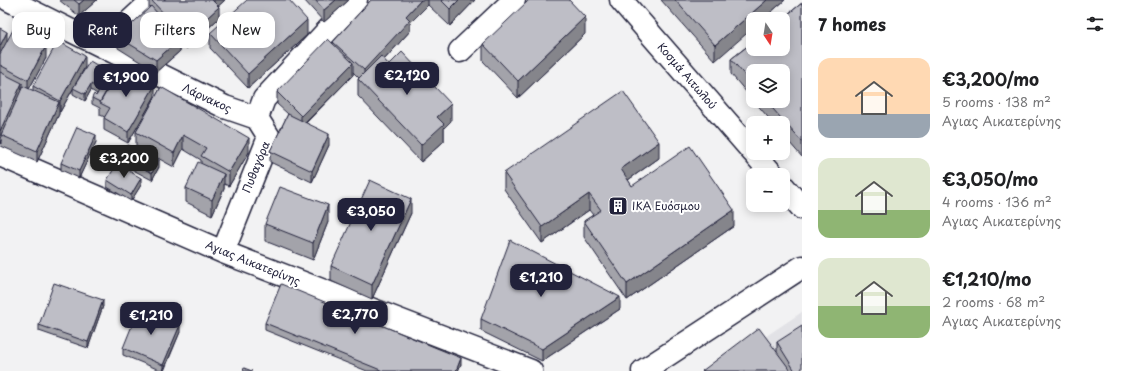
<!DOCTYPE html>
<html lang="en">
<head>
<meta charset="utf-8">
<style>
  :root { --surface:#fff; --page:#f2f2f2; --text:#202124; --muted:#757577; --accent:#22223b }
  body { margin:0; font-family:"Playpen Sans",sans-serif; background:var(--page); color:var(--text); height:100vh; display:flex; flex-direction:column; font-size:15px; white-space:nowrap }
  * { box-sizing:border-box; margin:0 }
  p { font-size:13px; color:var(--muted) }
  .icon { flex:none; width:22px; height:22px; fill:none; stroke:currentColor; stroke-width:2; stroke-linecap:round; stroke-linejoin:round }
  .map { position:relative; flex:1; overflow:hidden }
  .side { display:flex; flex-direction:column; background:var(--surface); width:320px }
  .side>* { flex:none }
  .banner { position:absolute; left:12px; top:12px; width:380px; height:36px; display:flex; gap:8px }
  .needle { width:26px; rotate:168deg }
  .fabs { position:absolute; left:746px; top:12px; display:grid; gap:8px }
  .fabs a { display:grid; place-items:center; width:44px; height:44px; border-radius:8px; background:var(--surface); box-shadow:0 2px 10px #0003; font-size:20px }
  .price { position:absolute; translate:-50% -34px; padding:0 9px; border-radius:8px; background:var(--accent); color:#fff; font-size:13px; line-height:26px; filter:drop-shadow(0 1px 2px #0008) }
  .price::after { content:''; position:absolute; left:50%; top:24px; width:12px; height:9px; margin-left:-6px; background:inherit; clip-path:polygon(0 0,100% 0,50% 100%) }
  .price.active { background:#222; color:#fff }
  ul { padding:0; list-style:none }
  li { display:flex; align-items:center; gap:12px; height:100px; padding:0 16px }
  li span { display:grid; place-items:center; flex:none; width:112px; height:80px; border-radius:12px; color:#555 }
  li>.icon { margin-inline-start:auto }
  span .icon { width:48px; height:48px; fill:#fffc; stroke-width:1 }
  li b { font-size:17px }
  h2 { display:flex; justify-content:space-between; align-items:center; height:48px; padding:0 16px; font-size:17px }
  .pill { padding:0 14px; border-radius:12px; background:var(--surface); box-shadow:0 2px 10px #0003; font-size:14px; line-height:36px }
  .pill.active { background:var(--accent); color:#fff }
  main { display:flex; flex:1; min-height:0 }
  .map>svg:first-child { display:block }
  .built { fill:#e2e2e6 }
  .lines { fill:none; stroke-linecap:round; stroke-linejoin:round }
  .minor-casing { stroke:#22223b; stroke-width:25 }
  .tertiary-casing { stroke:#22223b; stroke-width:25 }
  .secondary-casing { stroke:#22223b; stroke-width:25 }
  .minor { stroke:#fff; stroke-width:22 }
  .tertiary { stroke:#fff; stroke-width:22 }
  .secondary { stroke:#fff; stroke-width:22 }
  .wall { fill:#a3a3aa; stroke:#22223b }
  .shaded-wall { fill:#85858b; stroke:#22223b }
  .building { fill:#bebec6; stroke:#22223b }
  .labels { text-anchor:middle; stroke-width:4; stroke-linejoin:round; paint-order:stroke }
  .street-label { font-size:11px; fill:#22223b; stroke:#fff }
  .poi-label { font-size:11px; fill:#22223b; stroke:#fff; text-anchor:start }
</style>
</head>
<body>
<main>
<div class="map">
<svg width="802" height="371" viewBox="0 0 802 371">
  <rect width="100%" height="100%" fill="#f2f2f3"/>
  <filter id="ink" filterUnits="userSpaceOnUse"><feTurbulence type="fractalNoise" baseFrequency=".025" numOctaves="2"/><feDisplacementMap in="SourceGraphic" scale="8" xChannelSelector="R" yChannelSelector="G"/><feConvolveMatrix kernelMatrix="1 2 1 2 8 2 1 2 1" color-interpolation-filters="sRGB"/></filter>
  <g filter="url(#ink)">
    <path class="built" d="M802,312V371H714Z"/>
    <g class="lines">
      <defs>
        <path id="minor" d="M9,0L225,107L257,118
          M103,46L153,0
          M460,51L514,0
          M0,155L223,252L531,371
          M223,252L269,137L257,118L264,99L356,0"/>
        <path id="tertiary" d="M621,0L753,152
          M754,153L773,175
          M783,186L802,208"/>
        <path id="secondary" d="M643,371L802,267"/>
      </defs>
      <use href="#minor" class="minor-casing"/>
      <use href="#tertiary" class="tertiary-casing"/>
      <use href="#secondary" class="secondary-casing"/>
      <use href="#minor" class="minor"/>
      <use href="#tertiary" class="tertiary"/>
      <use href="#secondary" class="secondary"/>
    </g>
    <path class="wall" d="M59,0H97L79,16Z
      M149,0H225L218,6L219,18L186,49L180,42V51L156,72L118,48V37L149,8Z
      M304,0H349L324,22Z
      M371,0H475L450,26L428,5L410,23V31L384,60L389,65L451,121L444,128V141L421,162L358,96V79L359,78L353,72V75L306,123L329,145L312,182L270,162V151L288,114L277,104V92L333,44V42Z
      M661,0H785L763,19H753L715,61Z
      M802,3V157L783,135V123H773L754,101H783L753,71V100L731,74V59Z
      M0,28L7,42L46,58L29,89L33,91V86L85,67L79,78L115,76L155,96L128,143L104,130V118L105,117L100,115V108L92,104V98L96,96L97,94L91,90L85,101L73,94V89L60,112L59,111V114L37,162L1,146V140L0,143Z
      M210,33L307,35L248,88L210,48Z
      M585,34L518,98L483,61V44Z
      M161,87L249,152L229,186L224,184V189L212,215L186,202V188L201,164V160L183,149L174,167L136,146V132Z
      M96,142L79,178L61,170V163Z
      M122,158L159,167L152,180L122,164Z
      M659,158L628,180L632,186L734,226L627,300L584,237V221L593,215L589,210L542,243L504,189V173Z
      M107,180L141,185L131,201L107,187Z
      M411,213L372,299L331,281V266Z
      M328,222L313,260L265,241V224Z
      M103,306L88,348L39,331V325Z
      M620,309L542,361L481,331V319Z
      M265,323L461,364L458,371H367L265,330Z
      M180,332L164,371H162L123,355V348Z
      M777,342L802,371H702L777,352Z"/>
    <path class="shaded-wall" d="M84,0H97L79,16V4Z
      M214,0H225L214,10Z
      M336,0H349L324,22V10Z
      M421,0H428V5L410,23V31L364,82V70L406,16Z
      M459,0H475L450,26V9Z
      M767,0H785L763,19H753V28L715,61V45Z
      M219,7V18L186,49V37Z
      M585,17V34L518,98V81Z
      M307,20V35L248,88V74Z
      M7,32V43L0,58V46Z
      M180,39V51L156,72V60Z
      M46,46V58L28,91V80Z
      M85,56V67L60,112V101Z
      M353,63V75L301,127V116Z
      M22,83V95L1,135V140L0,143V131Z
      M91,84V90L85,101V94Z
      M155,85V96L128,143V132Z
      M59,102V114L37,162V151Z
      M451,104V121L444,128V141L421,162V145L437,117Z
      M329,134V145L312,182V171Z
      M96,135V142L79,178V171Z
      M183,135V149L174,167V153Z
      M249,138V152L229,186V172Z
      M659,142V158L621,185V169Z
      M159,160V167L152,180V173Z
      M224,174V189L212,215V200Z
      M141,178V185L131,201V195Z
      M589,194V210L542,243V227Z
      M411,199V213L372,299V285Z
      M328,205V222L313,260V243Z
      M734,210V226L627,300V284Z
      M620,297V309L542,361V349Z
      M103,300V306L88,348V342Z
      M180,325V332L163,371V365Z
      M461,358V364L458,371H456Z"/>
    <path class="building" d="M74,0H84L79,4Z
      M151,0H212L219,7L186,37Z
      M247,0H289L307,20L248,74L210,33Z
      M315,0H336L324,10Z
      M371,0H421L406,16L410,20L364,70L333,42Z
      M441,0H459L450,9Z
      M529,0H569L585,17L518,81L483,44Z
      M675,0H767L715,45Z
      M802,3V142L766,101H783V71H753V85L731,59L753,42V49H783V19H782Z
      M151,6L180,39L156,60L118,37Z
      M0,28L7,32L0,46Z
      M14,28L46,46L28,80L0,65V54Z
      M328,39L353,63L301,116L277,92Z
      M58,41L85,56L60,101L33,86Z
      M402,52L451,104L437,117L444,124L421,145L358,79L381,56L389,65Z
      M90,61L115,76L100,102L92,98L94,94L96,96L100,89L91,84L85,94L73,88Z
      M121,66L155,85L128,132L104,118L110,108L100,103Z
      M0,72L22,83L0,131Z
      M23,86L59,102L37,151L1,135Z
      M161,87L249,138L229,172L201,156L206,148L183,135L174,153L136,132Z
      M623,91L659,142L621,169L632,186L690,146L734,210L627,284L584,221L601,210L589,194L542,227L504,173Z
      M288,114L329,134L312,171L270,151Z
      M77,127L96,135L79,171L61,163Z
      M128,145L159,160L152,173L122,158Z
      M198,162L224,174L212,200L186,188Z
      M117,164L141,178L131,195L107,180Z
      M370,180L411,199L372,285L331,266Z
      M280,187L328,205L313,243L265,224Z
      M510,240L620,297L542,349L481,319Z
      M54,283L103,300L88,342L39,325Z
      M281,284L461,358L456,371H383L265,323Z
      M139,308L180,325L163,365L123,348Z
      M802,326V369L799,371H795L777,342Z
      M759,328L791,371H702Z
      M244,368L252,371H243Z"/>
  </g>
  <defs>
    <symbol id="building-square" viewBox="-11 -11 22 22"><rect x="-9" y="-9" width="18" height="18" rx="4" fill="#22223b" stroke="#fff"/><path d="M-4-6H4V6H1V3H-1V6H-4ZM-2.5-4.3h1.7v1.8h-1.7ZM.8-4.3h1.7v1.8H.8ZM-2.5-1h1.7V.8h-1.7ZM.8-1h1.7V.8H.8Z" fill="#fff"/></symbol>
  </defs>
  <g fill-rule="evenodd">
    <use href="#building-square" x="607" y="195" width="22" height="22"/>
  </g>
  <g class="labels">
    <g class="street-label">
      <text transform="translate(687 76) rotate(49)" y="4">Κοσμά Αιτωλού</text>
      <text transform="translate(207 98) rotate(25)" y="4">Λάρνακος</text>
      <text transform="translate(256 167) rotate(-68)" y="4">Πυθαγόρα</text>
      <text transform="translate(253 263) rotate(22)" y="4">Αγιας Αικατερίνης</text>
    </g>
    <g class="poi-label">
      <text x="632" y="210">ΙΚΑ Ευόσμου</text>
    </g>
  </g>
</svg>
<div class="fabs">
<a><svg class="needle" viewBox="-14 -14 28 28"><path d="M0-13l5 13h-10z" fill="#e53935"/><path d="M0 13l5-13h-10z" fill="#757577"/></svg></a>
<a><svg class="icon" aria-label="layers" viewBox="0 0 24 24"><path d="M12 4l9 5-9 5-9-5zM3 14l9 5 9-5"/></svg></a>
<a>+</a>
<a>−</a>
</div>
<b class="price" style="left:407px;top:96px">€2,120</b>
<b class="price" style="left:126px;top:98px">€1,900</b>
<b class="price active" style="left:124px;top:179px">€3,200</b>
<b class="price" style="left:371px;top:232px">€3,050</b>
<b class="price" style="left:541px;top:298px">€1,210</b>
<b class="price" style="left:355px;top:335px">€2,770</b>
<b class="price" style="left:151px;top:336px">€1,210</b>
<div class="banner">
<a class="pill">Buy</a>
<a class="pill active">Rent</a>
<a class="pill">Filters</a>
<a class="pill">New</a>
</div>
</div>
<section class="side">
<h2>7 homes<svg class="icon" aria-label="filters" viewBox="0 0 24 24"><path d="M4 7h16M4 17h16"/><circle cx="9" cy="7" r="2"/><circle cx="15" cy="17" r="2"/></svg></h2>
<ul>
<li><span style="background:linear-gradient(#ffd9b3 70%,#9aa5b1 0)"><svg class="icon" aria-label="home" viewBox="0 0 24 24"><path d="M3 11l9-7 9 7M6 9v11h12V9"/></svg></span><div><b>€3,200/mo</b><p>5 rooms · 138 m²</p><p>Αγιας Αικατερίνης</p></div></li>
<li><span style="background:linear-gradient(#dfe7d0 65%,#8fb573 0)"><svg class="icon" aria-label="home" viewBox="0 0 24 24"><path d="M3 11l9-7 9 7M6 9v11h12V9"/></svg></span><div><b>€3,050/mo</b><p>4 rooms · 136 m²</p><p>Αγιας Αικατερίνης</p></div></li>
<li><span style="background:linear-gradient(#dfe7d0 60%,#8fb573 0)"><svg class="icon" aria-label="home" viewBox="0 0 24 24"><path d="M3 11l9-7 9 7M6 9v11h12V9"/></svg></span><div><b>€1,210/mo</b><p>2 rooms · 68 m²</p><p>Αγιας Αικατερίνης</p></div></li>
</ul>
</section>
</main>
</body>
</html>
